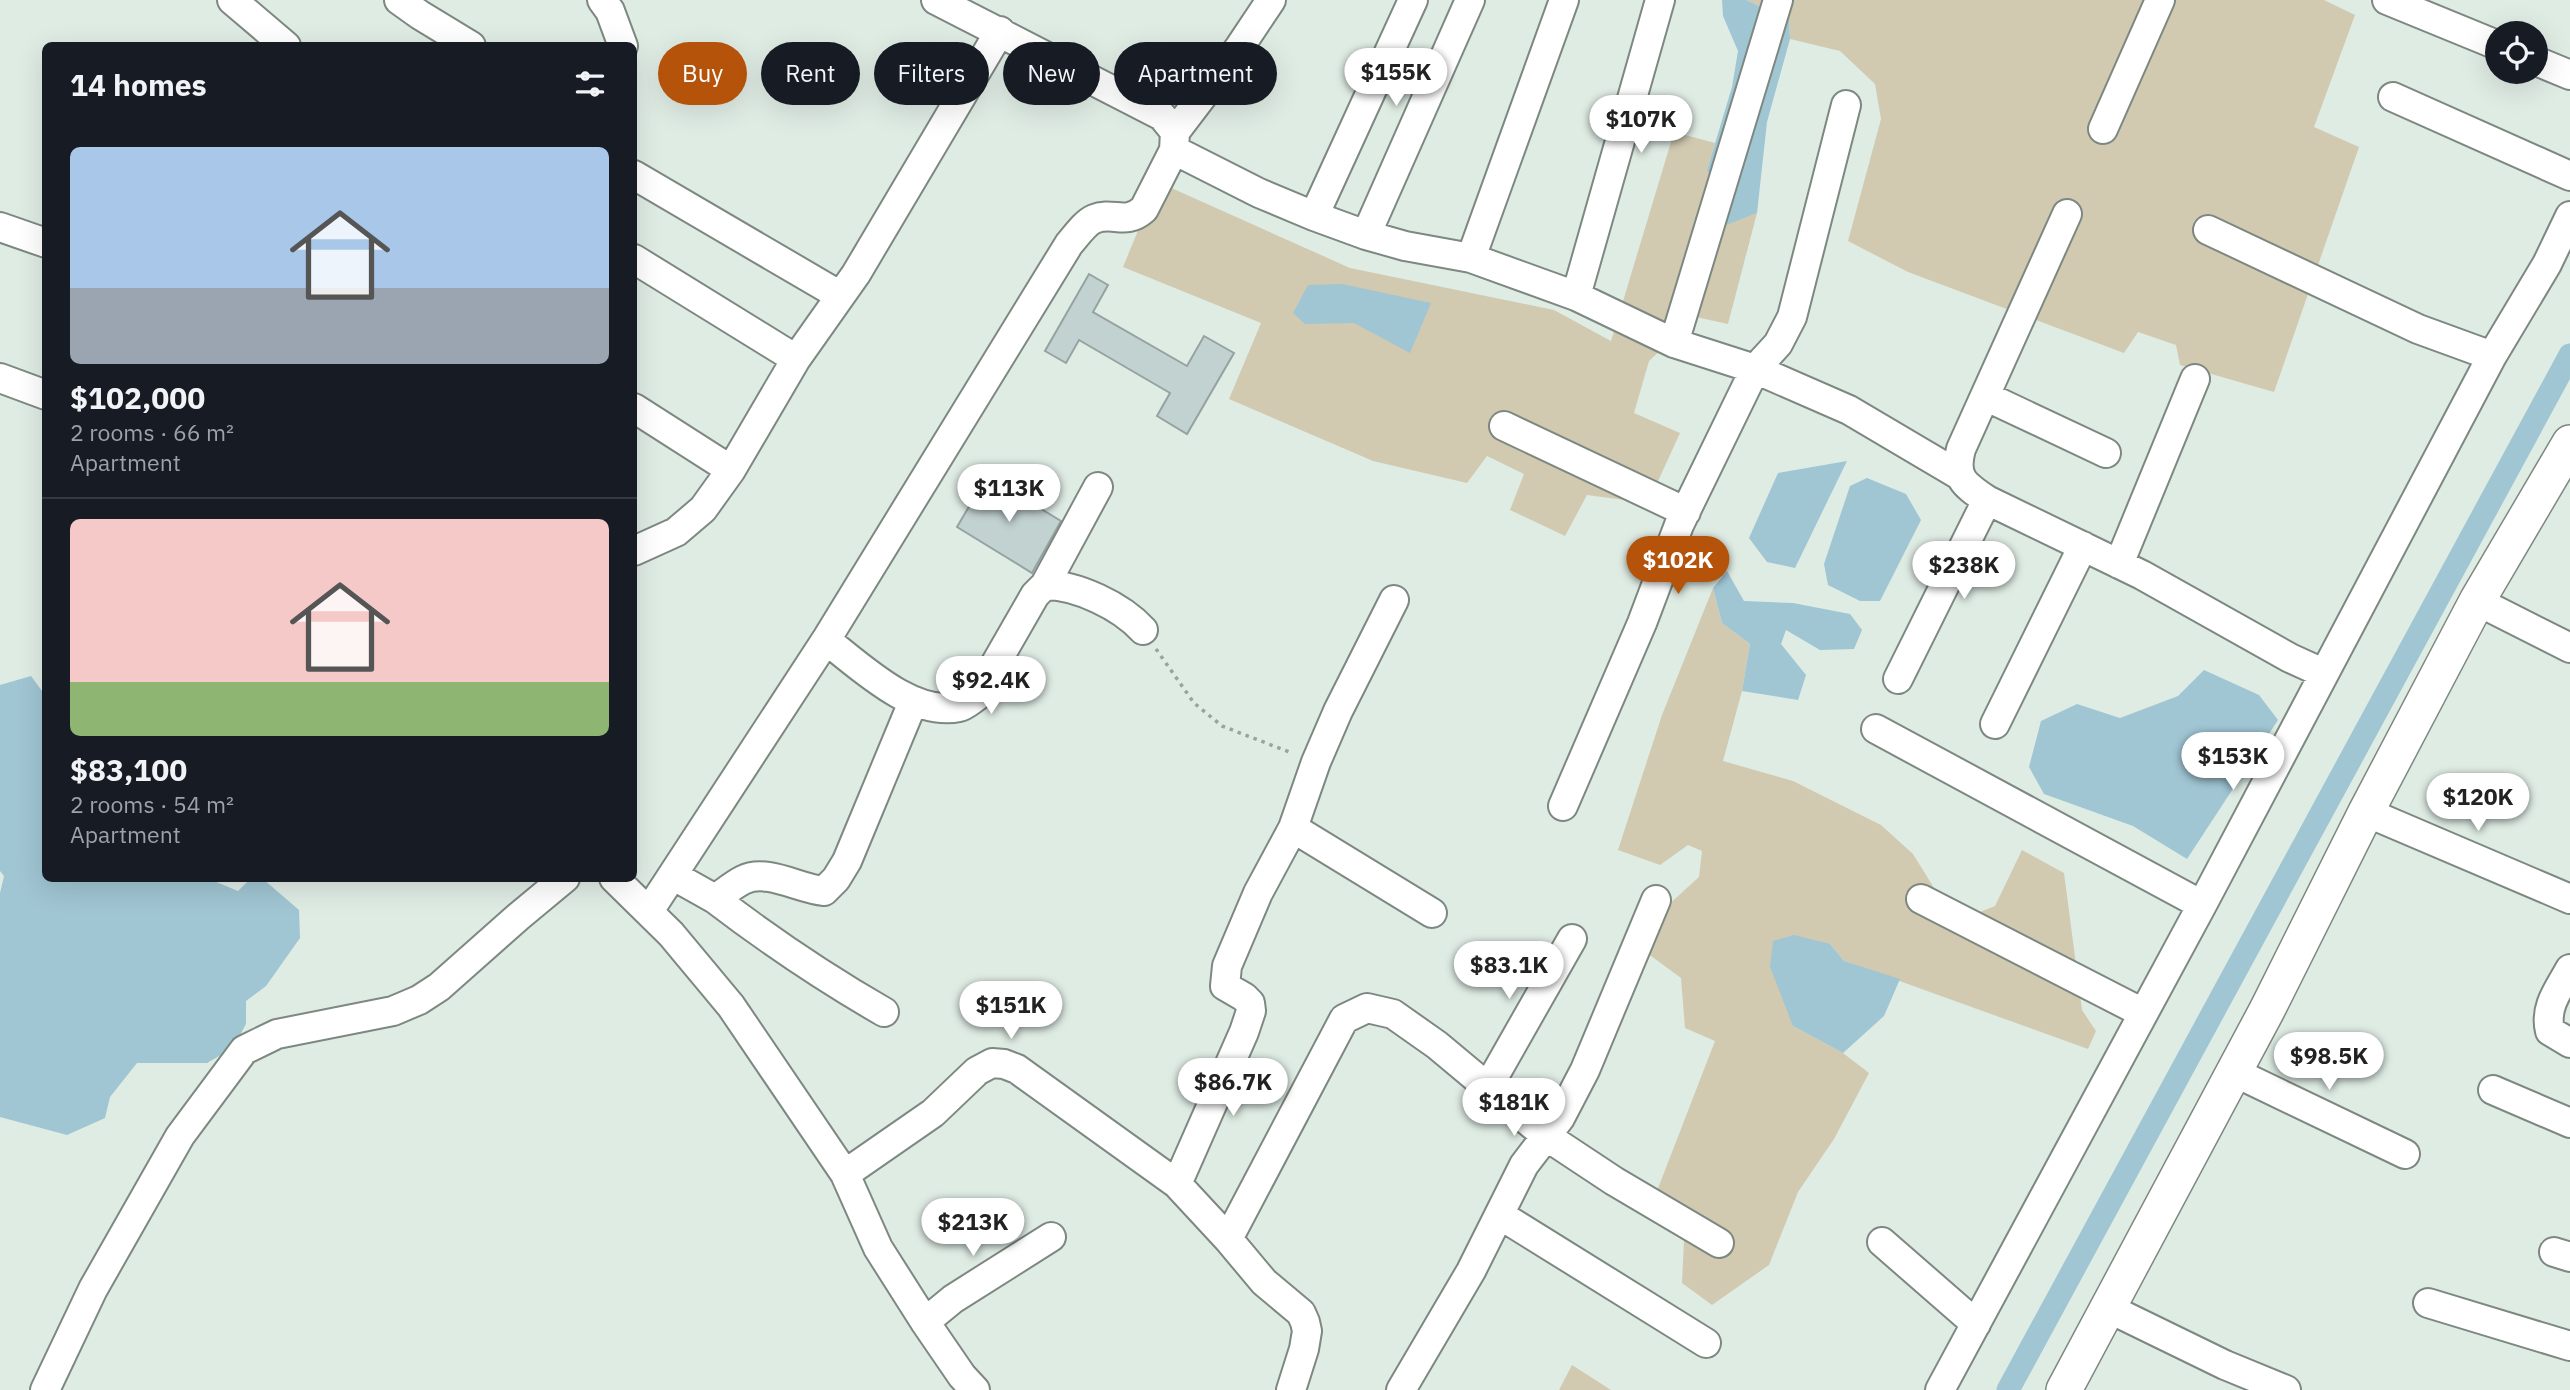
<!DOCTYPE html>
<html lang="en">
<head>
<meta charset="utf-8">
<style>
  :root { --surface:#171b24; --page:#20242c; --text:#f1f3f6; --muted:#9ea1a6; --line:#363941; --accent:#b45309 }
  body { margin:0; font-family:"IBM Plex Sans",sans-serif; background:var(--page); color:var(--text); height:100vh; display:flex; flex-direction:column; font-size:26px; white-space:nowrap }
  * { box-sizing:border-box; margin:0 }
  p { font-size:23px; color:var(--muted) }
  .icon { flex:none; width:38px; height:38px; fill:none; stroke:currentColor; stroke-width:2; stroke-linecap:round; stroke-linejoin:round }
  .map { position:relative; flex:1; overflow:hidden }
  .sheet { position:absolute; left:42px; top:42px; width:595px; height:840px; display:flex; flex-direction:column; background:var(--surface); border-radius:10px; box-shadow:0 7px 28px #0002 }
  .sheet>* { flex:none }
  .hud { position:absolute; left:658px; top:42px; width:665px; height:63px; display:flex; gap:14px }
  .fabs { position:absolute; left:2485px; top:21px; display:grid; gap:14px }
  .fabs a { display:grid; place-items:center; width:63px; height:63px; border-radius:50%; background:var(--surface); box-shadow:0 7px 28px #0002; font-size:35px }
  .price { position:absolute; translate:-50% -60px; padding:0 16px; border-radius:24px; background:#fff; color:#222; font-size:23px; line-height:46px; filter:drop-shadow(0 2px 4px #0008) }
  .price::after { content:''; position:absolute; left:50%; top:42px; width:21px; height:16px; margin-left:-10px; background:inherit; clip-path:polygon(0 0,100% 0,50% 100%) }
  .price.selected { background:var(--accent); color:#fff }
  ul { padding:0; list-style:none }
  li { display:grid; align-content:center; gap:14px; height:371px; padding:0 28px }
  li+li { border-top:2px solid var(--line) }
  li span { display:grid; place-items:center; height:217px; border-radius:10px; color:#555 }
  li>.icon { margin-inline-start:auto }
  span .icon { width:126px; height:126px; fill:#fffc; stroke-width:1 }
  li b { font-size:30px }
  h2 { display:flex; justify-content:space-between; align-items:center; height:84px; padding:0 28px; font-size:30px }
  .pill { padding:0 24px; border-radius:32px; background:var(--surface); box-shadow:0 7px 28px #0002; font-size:24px; line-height:63px }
  .pill.selected { background:var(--accent); color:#fff }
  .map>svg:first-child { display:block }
  .green { fill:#d1cab1 }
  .water { fill:#a0c5d3 }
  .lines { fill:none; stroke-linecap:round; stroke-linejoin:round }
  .canal { stroke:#a0c5d3; stroke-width:23 }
  .building { fill:#c2d2d1; stroke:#94a3a2; stroke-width:2 }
  .minor-casing { stroke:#7d8881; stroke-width:32 }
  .major-casing { stroke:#7d8881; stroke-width:38 }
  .path { stroke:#99a39d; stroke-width:3.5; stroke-dasharray:3.5 5; stroke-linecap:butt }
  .minor { stroke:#fff; stroke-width:28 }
  .major { stroke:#fff; stroke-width:35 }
</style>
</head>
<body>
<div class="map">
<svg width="2570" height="1390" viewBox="0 0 2570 1390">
  <rect width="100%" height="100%" fill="#dfece4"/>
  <path class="green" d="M1746,0H2324L2355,15L2314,127L2359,147L2274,392L2180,365L2176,345L2138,332L2124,353L1908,272L1848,241L1881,119L1875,84L1840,51L1790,39L1789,20Z
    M1674,132L1715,143L1707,170L1726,224L1757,213L1728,324L1696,317L1649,361L1634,413L1680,433L1648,503L1587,495L1565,536L1510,510L1524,474L1487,456L1467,483L1373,461L1229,399L1261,323L1123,267L1158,182L1350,268L1554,310L1611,341Z
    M1713,588L1722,623L1750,644L1742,691L1723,761L1793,781L1881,825L1913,854L1939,896L1970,916L1995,906L2022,850L2064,873L2082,1010L2096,1031L2088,1049L1844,961L1830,944L1793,1026L1843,1053L1869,1073L1834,1139L1798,1192L1769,1265L1712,1305L1682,1283L1684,1241L1650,1209L1715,1041L1685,1028L1681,978L1647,953L1666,907L1699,877L1702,851L1688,845L1660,865L1618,850L1662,715Z
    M1572,1365L1611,1390H1559Z"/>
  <path class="water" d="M1722,0H1746L1789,20L1790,39L1767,122L1757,213L1726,225L1707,170L1732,87L1738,51L1723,16Z
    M1342,284L1431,303L1410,353L1354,323L1305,324L1293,313L1308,285Z
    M1847,461L1795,568L1767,562L1749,538L1778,473Z
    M1867,478L1906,494L1921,520L1880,601H1860L1828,585L1824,564L1850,486Z
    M1727,571L1744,601L1793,603L1850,614L1862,630L1854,649L1820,650L1786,630L1781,644L1806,675L1798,700L1742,691L1750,644L1722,623L1713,588Z
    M2204,670L2259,695L2278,720L2187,859L2133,826L2044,794L2029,767L2041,721L2077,704L2120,718L2178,696Z
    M31,676L45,695L46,878L209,879L238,891L250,879H263L299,910L300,938L266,986L246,1001V1024L233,1048L207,1063H137L110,1097L105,1118L67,1135L0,1117V893L4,876L0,871V685Z
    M1794,935L1830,944L1844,961L1900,979L1884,1016L1843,1053L1793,1026L1770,967L1773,941Z"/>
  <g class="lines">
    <path class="canal" d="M2008,1390L2570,355"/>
  </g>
  <path class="building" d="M1089,274L1108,285L1093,312L1187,366L1204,336L1234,353L1187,434L1157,416L1170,393L1079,340L1066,363L1045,351Z
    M987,476L1061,521L1032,573L957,527Z"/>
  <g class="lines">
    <defs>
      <path id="minor" d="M232,0L286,46
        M399,0L420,15L471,46
        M602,0L610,11L623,46
        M2387,0L2497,45
        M2536,61L2570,75
        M2393,97L2570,176
        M2103,129L2160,0
        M1175,132L1239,48L1271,0
        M1174,150L1259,193L1314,216L1366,235L1405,246L1471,258L1576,296L1674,343L1755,369L1849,410L1959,475
        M634,175L839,295
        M2067,214L1961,449C1953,478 1965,485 1987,500L2142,575L2290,658L2323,673
        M1314,216L1413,0
        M0,227L46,243
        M2208,230L2418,329L2492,356
        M1366,235L1470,0
        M1471,258L1564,0
        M634,259L796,359
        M1576,296L1660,0
        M1674,343L1778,0
        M0,378L46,395
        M1985,396L2106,453
        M634,408L731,470
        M1504,426L1686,512
        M634,551L676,532L703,509L731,470L796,359L856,274L1000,31
        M2119,564L2195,379
        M1045,585L1098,487
        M2477,601L2570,648
        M826,640C860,666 912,717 959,707C965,706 971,700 977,696L1035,595L1045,585C1077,585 1121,606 1143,630
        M1898,679L1987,500
        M1995,724L2083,546
        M1876,729L2202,905
        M1563,806L1642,623L1679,525L1755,369L1778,344L1792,317L1846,105
        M2366,812L2570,899
        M1293,828L1432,913
        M674,876L715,899C724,893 733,885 743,880C767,868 799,889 824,891L836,879L847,861L913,702
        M614,878L671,934L731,1006L845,1174L878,1248L925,1322L962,1376L975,1390
        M715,899C770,941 825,978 884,1012
        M1921,899L2143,1013
        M649,911L826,640L1069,244C1076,236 1085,223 1094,219C1114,211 1125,226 1144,209L1174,150L1175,132L1162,116L936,0
        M2570,969C2559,989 2544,1007 2550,1031L2570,1043
        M2234,1072L2405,1154
        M1488,1087L1572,939
        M2493,1090L2570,1123
        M845,1174L933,1113L977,1071L992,1063L1004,1064L1017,1069L1177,1184L1228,1239
        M1177,1184L1244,1032L1251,1011L1250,1003L1244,997L1225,986L1227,966L1258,893L1293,828L1316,762L1338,711L1394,600
        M1500,1215L1706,1343
        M1882,1242L1976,1324
        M2554,1252L2570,1257
        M2428,1303L2570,1346
        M2108,1308L2225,1365L2286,1390
        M925,1322L953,1299L1051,1237
        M45,1390L93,1289L180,1136L244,1050L277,1034L393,1011L419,1000L439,987L518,917L565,878
        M1291,1390L1304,1349L1307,1331L1305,1322L1301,1313L1264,1282L1228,1239L1344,1019L1367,1008L1393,1014L1437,1045L1546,1136L1614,1181L1719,1243
        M1401,1390L1471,1271L1524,1165L1560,1118L1585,1070L1656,900
        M1940,1390L2202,905L2492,356L2547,264L2570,216"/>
      <path id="major" d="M2064,1390L2267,1010L2366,812L2477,601L2570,443"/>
    </defs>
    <use href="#minor" class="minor-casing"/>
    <use href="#major" class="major-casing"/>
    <path class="path" d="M1156,649L1194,703L1222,726L1292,753"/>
    <use href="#minor" class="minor"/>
    <use href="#major" class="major"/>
  </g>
</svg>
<div class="fabs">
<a><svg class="icon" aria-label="locate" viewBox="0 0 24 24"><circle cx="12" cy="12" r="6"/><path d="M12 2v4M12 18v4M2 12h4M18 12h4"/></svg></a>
</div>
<b class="price" style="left:1396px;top:108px">$155K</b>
<b class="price" style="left:1641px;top:155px">$107K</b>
<b class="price" style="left:1009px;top:524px">$113K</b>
<b class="price selected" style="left:1678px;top:596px">$102K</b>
<b class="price" style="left:1964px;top:601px">$238K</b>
<b class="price" style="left:991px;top:716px">$92.4K</b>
<b class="price" style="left:2233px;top:792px">$153K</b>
<b class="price" style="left:2478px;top:833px">$120K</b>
<b class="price" style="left:1509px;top:1001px">$83.1K</b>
<b class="price" style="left:1011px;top:1041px">$151K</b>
<b class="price" style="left:2329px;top:1092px">$98.5K</b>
<b class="price" style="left:1233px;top:1118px">$86.7K</b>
<b class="price" style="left:1514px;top:1138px">$181K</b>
<b class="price" style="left:973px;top:1258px">$213K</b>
<div class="hud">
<a class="pill selected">Buy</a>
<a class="pill">Rent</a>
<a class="pill">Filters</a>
<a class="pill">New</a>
<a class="pill">Apartment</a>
</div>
<section class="sheet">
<h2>14 homes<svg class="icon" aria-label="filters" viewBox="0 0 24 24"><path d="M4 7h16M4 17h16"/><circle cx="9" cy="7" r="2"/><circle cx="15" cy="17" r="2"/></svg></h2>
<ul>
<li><span style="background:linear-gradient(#a9c7e8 65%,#9aa5b1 0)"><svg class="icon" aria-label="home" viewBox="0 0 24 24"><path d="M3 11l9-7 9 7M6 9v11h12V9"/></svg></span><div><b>$102,000</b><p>2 rooms · 66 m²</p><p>Apartment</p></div></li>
<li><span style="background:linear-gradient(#f6c9c9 75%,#8fb573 0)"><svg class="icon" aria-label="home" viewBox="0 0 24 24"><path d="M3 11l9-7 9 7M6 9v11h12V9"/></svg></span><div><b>$83,100</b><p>2 rooms · 54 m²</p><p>Apartment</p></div></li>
</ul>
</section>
</div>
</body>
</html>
